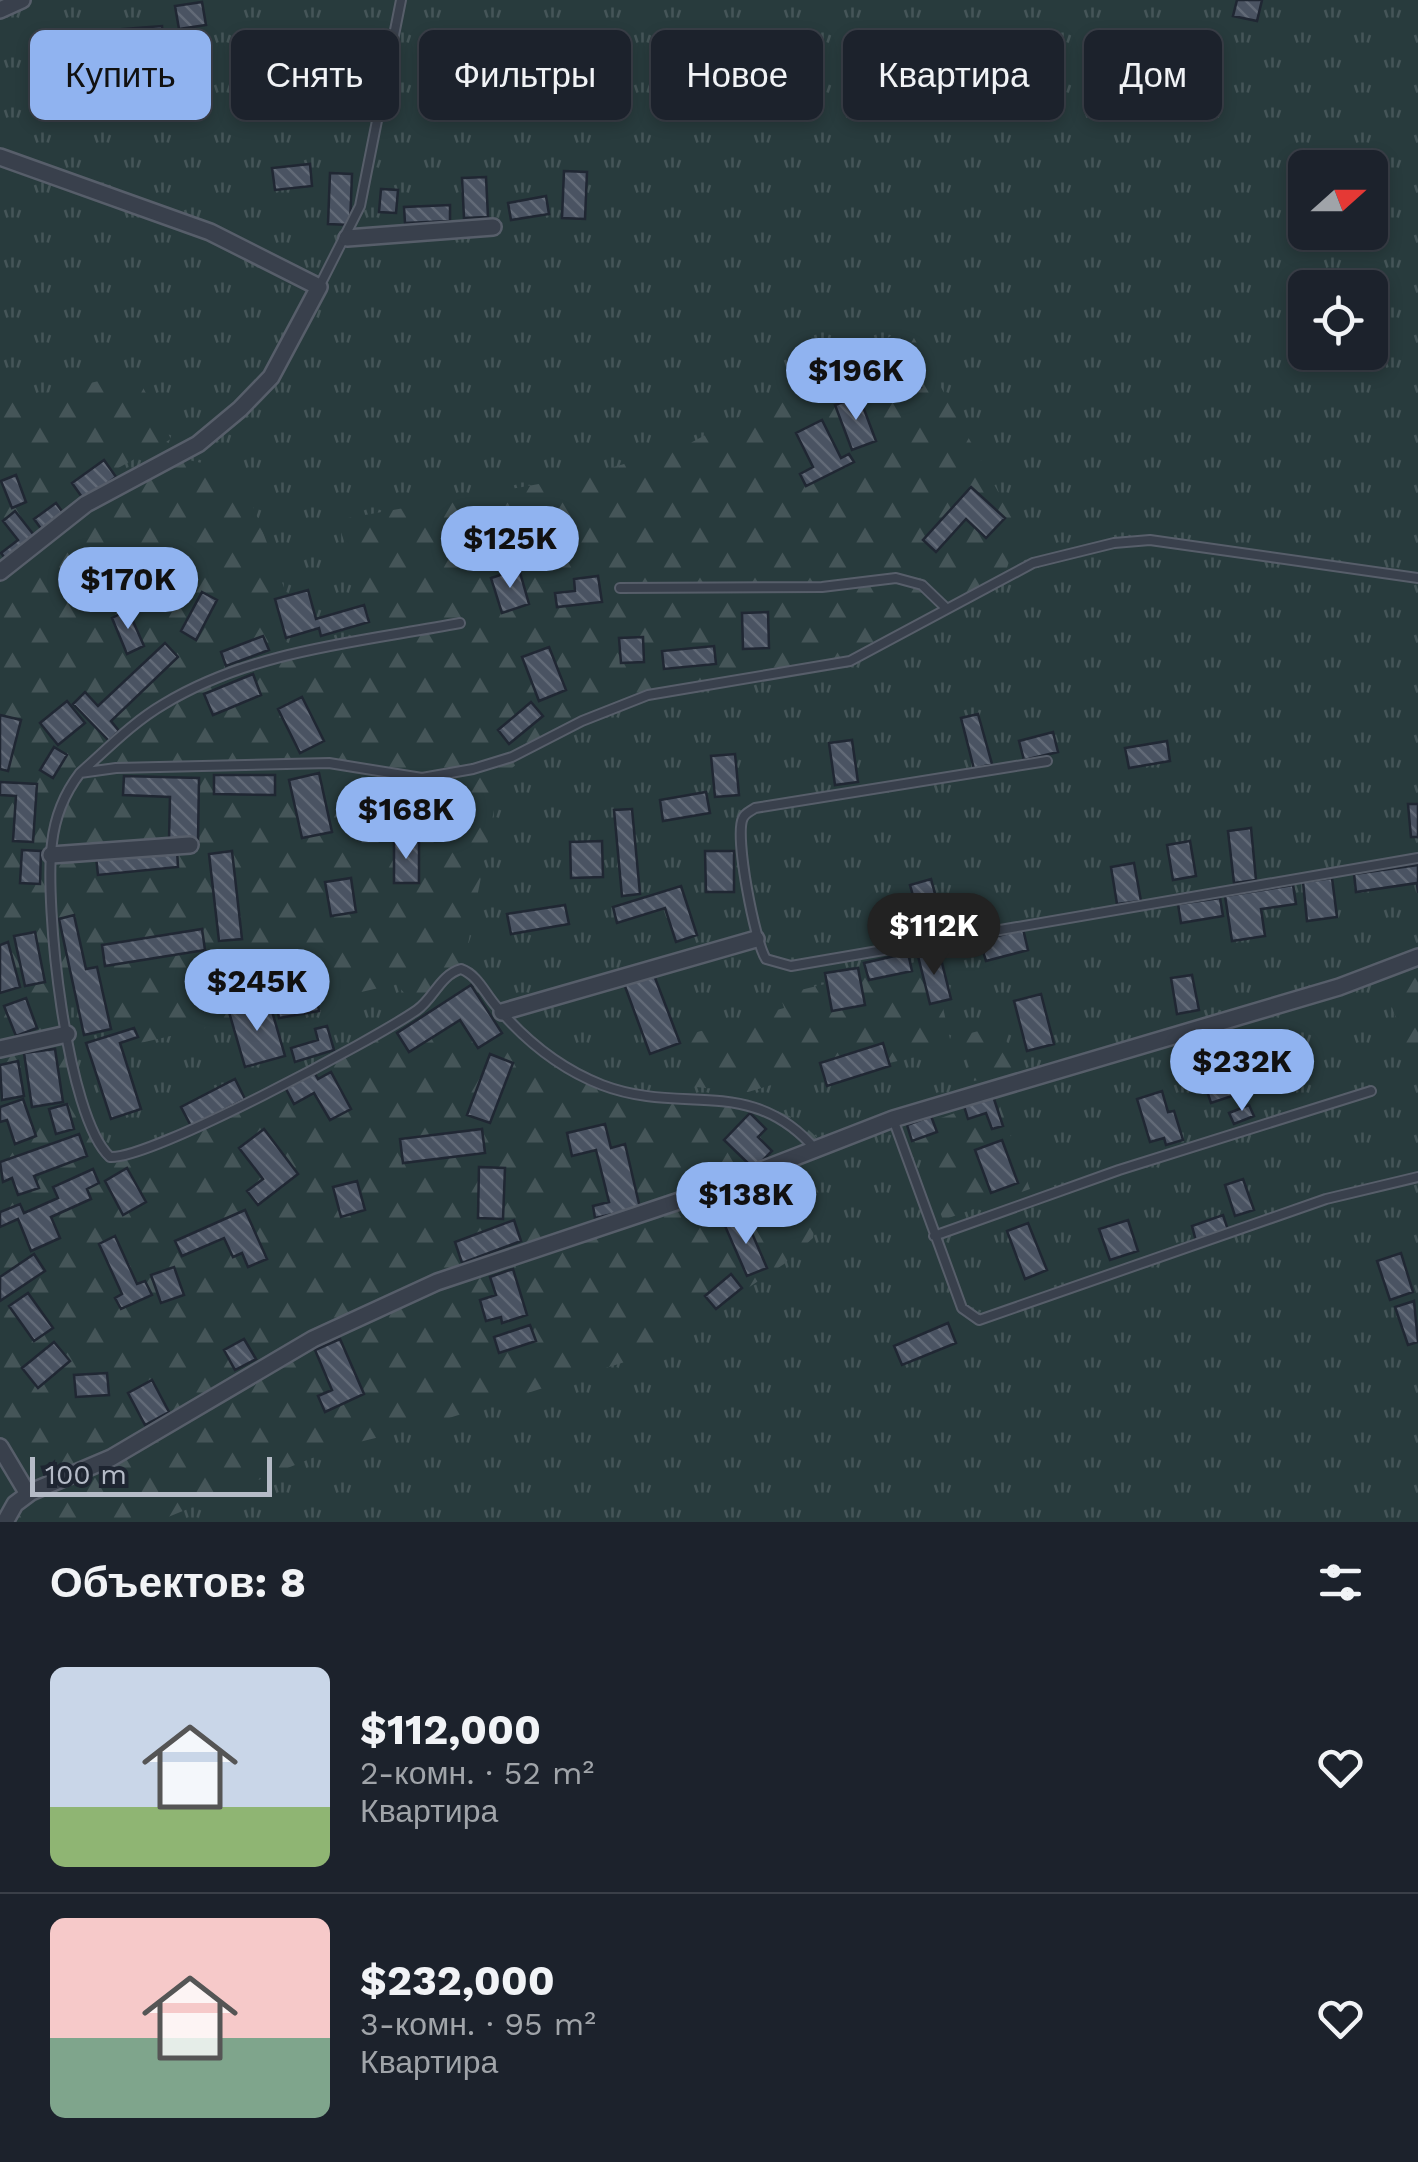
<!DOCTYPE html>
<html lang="ru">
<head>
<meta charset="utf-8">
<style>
  :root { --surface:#1c222c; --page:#292f38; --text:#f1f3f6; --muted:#a0a4a9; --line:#3a3f48; --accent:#90b3f0 }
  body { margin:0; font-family:"Work Sans",sans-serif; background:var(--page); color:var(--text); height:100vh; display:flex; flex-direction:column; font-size:38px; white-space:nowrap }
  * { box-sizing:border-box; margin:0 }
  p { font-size:32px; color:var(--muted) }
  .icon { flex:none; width:55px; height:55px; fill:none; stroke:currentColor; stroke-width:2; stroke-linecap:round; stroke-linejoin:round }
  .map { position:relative; height:1522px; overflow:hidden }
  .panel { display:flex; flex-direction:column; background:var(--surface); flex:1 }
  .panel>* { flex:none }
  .top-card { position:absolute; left:30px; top:30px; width:1360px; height:90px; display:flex; gap:20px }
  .needle { width:65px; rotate:69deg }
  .controls { position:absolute; left:1288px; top:150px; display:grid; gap:20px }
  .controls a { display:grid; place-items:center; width:100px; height:100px; border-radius:15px; background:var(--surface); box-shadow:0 5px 15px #0003,0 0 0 2px var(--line); font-size:50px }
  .scale { position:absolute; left:30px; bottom:25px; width:242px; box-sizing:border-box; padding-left:10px; border:5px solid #b5bbc7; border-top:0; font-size:28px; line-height:35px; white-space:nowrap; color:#b5bbc7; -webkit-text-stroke:8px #1e2531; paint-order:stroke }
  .price { position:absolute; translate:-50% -85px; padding:0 22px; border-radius:35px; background:var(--accent); color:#111; font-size:32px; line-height:65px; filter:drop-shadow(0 2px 5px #0008) }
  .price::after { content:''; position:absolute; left:50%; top:60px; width:30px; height:22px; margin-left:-15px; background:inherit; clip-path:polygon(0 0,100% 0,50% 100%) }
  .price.on { background:#222; color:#fff }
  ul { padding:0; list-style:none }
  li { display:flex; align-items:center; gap:30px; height:250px; padding:0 50px }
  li+li { border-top:2px solid var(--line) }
  li span { display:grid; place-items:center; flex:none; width:280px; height:200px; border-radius:15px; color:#555 }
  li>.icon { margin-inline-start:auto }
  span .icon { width:120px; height:120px; fill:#fffc; stroke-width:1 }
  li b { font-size:42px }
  h2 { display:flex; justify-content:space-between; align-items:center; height:120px; padding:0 50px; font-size:42px }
  .pill { padding:0 35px; border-radius:15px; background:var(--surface); box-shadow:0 5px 15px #0003,0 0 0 2px var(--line); font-size:35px; line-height:90px }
  .pill.on { background:var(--accent); color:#111 }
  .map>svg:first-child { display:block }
  .grass { fill:url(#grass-tufts); fill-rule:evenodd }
  .forest { fill:url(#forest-firs); fill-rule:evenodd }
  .building { fill:url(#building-back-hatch); stroke:#202733; stroke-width:2.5 }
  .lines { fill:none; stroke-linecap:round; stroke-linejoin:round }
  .service-casing { stroke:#575e6a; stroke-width:12 }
  .minor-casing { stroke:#575e6a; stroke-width:20 }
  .service { stroke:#39404c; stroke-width:8 }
  .minor { stroke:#39404c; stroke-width:15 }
</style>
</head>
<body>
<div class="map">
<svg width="1418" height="1522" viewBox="0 0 1418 1522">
  <defs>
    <pattern id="grass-tufts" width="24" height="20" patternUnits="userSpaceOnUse" patternTransform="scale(2.5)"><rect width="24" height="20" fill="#283b3d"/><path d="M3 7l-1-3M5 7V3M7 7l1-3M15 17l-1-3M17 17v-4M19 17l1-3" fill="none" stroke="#455558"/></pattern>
    <pattern id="forest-firs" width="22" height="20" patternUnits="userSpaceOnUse" patternTransform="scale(2.5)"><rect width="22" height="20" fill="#283b3d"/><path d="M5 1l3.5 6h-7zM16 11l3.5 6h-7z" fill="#455558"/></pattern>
    <pattern id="building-back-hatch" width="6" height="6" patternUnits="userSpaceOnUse" patternTransform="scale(2.5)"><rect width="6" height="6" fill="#4a5362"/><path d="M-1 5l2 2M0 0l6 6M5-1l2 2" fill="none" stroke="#626a77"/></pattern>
  </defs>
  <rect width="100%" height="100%" fill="#252e3b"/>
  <path class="grass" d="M23,0H1418V1522H0V9ZM1305,168H1370V232H1305ZM1305,288H1370V352H1305Z"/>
  <path class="forest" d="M908,327L1019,530L1006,571L870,651L805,671L661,687L550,734L500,779L462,975L505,1003L541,1051L590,1074L641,1093L757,1102L798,1120L825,1145L813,1238L784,1264L688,1328L631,1360L424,1426L339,1447L156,1522H0V577L176,457L240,472L296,619L278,657L375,634L337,520L578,477L681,448ZM52,976L90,985L110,1050L396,984L421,1011L317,1063L263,1097L105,1168L85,1120Z
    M135,373L171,439L0,533V403Z
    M932,958L952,1048L881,1065L878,1053L748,1092L685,1086L683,1036L784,1008L780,995Z
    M1418,964V1055L1411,1058L1381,978Z
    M1002,1025L1014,1070L974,1081L963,1035Z
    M997,1098L1030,1189L943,1220L910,1129Z"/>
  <path class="building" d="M1237,0H1262L1257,21L1233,16Z
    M202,2L206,25L179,29L175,6Z
    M162,26L164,49L115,53L112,30Z
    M549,74L552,99L493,105L491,79Z
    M310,164L312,186L275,190L272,168Z
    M564,171L587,172L585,219L562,218Z
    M330,173L352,174L350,225L328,224Z
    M486,177L488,217L464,218L462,178Z
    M381,189L398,190L396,213L379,212Z
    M546,196L549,214L511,220L508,203Z
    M450,205V221L405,223L404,207Z
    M911,353L921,387L891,395L882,361Z
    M859,396L876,441L852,450L835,405Z
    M822,420L841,458L849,454L854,462L806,486L800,474L813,467L796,433Z
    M104,460L116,477L84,500L72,483Z
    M16,475L26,502L12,508L1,481Z
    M971,487L1005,518L986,538L966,519L936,552L923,540Z
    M56,503L64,514L42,530L34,519Z
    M15,511L37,539L8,562L1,553L18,540L3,521Z
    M519,569L529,604L502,613L491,578Z
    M598,576L602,602L557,607L555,593L575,591L574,579Z
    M308,590L316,619L364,605L369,622L321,636L319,628L286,638L275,599Z
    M202,592L217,600L196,640L181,631Z
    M128,610L144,646L127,654L112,618Z
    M768,612L769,648L743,649L742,613Z
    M263,636L269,650L226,666L221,652Z
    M643,637L644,662L621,663L619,638Z
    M165,643L178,657L111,721L119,731L109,741L73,704L85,692L98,706Z
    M714,646L716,664L664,669L662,651Z
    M549,647L566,690L539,701L522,657Z
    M253,674L261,695L213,715L204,694Z
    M302,697L324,741L300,753L278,709Z
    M67,701L85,723L58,745L40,723Z
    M531,702L543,716L509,744L498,730Z
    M978,714L992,764L974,769L961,718Z
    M0,715L21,720L8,771L0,769Z
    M1053,732L1058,752L1024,760L1019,741Z
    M852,740L858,782L835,785L829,743Z
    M1167,741L1170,761L1129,768L1125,748Z
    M54,747L67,755L53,778L40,770Z
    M735,754L739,795L715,797L711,756Z
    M319,773L332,832L302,838L289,780Z
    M214,775H275V795L214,794Z
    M124,776L199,778L198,841H169L170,797L123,795Z
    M0,782L37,784L33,842L13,841L16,796L0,795Z
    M706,792L710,813L663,821L660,800Z
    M450,796L470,804L458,831L439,822Z
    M1408,804H1418V837H1411Z
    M403,806L410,833L383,839L377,811Z
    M632,809L640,894L622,896L614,810Z
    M1251,828L1256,880L1234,883L1228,831Z
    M602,841L603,877L571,878L570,842Z
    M1190,841L1196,876L1173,880L1167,845Z
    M394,842H419V883H394Z
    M22,850L41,851L40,884L20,883Z
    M177,850L178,867L98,875L96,857Z
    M232,851L242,939L219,941L209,854Z
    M705,851H734V892H706Z
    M1134,863L1141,901L1117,904L1111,867Z
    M1418,865V893L1417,883L1356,892L1354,874Z
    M351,878L356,912L331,916L325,882Z
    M1332,878L1337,917L1307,921L1303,882Z
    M931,879L944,928L924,934L910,885Z
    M1293,885L1296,904L1261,909L1265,936L1232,941L1225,896Z
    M681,886L697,935L676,942L665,908L617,923L613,907Z
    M1220,898L1223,916L1181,923L1178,904Z
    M565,905L569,924L511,934L507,914Z
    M74,915L86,969L97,967L111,1029L84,1035L59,919Z
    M202,929L205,950L105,966L102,945Z
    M1023,929L1028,950L986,961L980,941Z
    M35,932L45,982L25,986L14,936Z
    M8,942L20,987L0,993V945Z
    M939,951L951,999L930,1004L918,956Z
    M908,953L912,971L869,980L864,963Z
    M858,968L865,1005L832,1011L825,973Z
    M652,970L680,1043L650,1054L623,981Z
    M1192,975L1199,1010L1177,1014L1171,978Z
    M471,985L502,1033L478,1048L460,1020L409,1052L397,1033Z
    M315,988L319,1011L279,1018L275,996Z
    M1041,994L1054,1044L1027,1051L1014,1001Z
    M26,998L37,1028L16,1036L4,1006Z
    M269,1001L285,1056L245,1067L229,1012Z
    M327,1026L334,1050L295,1062L291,1048L318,1040L315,1029Z
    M134,1028L138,1037L120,1043L141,1109L111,1119L86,1043Z
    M883,1043L890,1066L827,1086L820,1063Z
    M55,1049L63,1102L32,1107L24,1053Z
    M490,1054L513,1063L490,1123L467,1115Z
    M18,1061L24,1096L2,1100L0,1065Z
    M1232,1063L1241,1093L1211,1103L1201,1073Z
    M314,1072L318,1079L331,1072L351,1109L330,1120L314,1093L294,1104L285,1087Z
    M235,1079L245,1099L191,1126L181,1107Z
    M1162,1091L1168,1112L1174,1111L1183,1140L1166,1145L1164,1138L1150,1142L1137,1099Z
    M993,1096L1003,1126L992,1129L986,1113L968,1119L964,1106Z
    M23,1099L36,1136L15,1144L7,1120L0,1122V1107Z
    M67,1104L74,1129L56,1134L49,1109Z
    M1249,1105L1254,1116L1234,1124L1229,1113Z
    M750,1113L766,1129L758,1137L772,1151L754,1169L724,1140Z
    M931,1116L937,1132L912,1141L907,1125Z
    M605,1124L611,1148L625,1144L640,1208L595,1218L593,1206L609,1202L596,1150L572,1156L567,1133Z
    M264,1129L298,1174L258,1205L247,1191L263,1179L239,1148Z
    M482,1129L485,1153L403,1163L400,1139Z
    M79,1134L87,1156L34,1176L39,1188L18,1195L12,1178L3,1182L0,1162Z
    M1002,1140L1018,1183L991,1193L975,1150Z
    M479,1167L505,1168L503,1219L478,1218Z
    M782,1167L789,1183L757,1197L750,1181Z
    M127,1168L146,1202L123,1215L105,1181Z
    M93,1169L99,1183L87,1189L91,1199L51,1217L60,1238L31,1251L18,1219L0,1227V1212L20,1204L24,1213L58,1198L53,1187Z
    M1243,1179L1254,1210L1235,1216L1225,1185Z
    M357,1181L365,1210L341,1217L333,1187Z
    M245,1210L267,1259L248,1267L242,1253L233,1257L224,1238L182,1256L175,1241Z
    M1223,1215L1228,1230L1196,1241L1192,1226Z
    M745,1217L767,1268L747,1276L725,1226Z
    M514,1220L521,1241L462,1263L455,1242Z
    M1128,1220L1138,1251L1110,1260L1099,1229Z
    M1028,1223L1047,1270L1025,1279L1007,1231Z
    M115,1236L137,1284L145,1281L152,1295L121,1309L115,1298L122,1294L99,1244Z
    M1401,1253L1413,1292L1390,1300L1377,1261Z
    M34,1254L45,1271L0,1301V1277Z
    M174,1267L184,1295L161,1303L151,1275Z
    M513,1269L527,1315L502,1323L501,1317L486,1321L480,1300L496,1295L490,1277Z
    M731,1274L742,1288L716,1309L705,1296Z
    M28,1293L53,1328L34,1341L9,1306Z
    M1414,1301L1418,1342L1408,1345L1395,1307Z
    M948,1323L956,1343L902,1365L894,1346Z
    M530,1325L536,1341L499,1353L494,1337Z
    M244,1339L256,1359L235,1370L224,1350Z
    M340,1339L364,1394L325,1412L318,1396L332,1390L315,1350Z
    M54,1342L70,1361L38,1388L22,1368Z
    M107,1373L109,1395L76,1397L74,1375Z
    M152,1380L169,1412L145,1425L128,1393Z"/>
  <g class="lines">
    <defs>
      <path id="service" d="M319,287L360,206L401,0
        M620,588L822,587L896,578L922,585L947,609
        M1047,761L755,808C751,811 745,813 743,818C734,835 755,943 766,959L791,966L1418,858
        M80,773C107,749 133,722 164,704C253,650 360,642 460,623
        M893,1119L962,1308L979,1320L1326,1199L1418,1177
        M816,1150C751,1074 683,1116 602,1085C561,1069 525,1040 497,1007C485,994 478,975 461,969C440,975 434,998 417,1010C375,1039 150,1160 110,1157C66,1117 44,903 52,843C55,816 64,794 80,773L116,768L329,763L422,778L473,769L512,757L582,721L648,695L850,661L1033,563L1114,543L1150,540L1418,578
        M934,1236L1119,1170L1371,1091"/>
      <path id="minor" d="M0,10L22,0
        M0,157L210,232L319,287L271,377L240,409L198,444L86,504L0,572
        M347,238L493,227
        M51,855L190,845
        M502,1012L756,939
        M0,1049L67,1034
        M0,1447L28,1494
        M5,1522L15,1504L31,1492L111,1458L313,1339L437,1282L700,1194L893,1119L1339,987L1418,957"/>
    </defs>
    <use href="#service" class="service-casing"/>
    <use href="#minor" class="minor-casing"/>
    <use href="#service" class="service"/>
    <use href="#minor" class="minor"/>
  </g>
</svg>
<div class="controls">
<a><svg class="needle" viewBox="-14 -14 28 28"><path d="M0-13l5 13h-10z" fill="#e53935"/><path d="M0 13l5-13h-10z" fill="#a0a4a9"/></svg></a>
<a><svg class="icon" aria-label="locate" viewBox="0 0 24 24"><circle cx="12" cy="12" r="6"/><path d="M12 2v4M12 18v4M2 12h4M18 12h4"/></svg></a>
</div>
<div class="scale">100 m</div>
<b class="price" style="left:856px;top:423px">$196K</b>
<b class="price" style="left:510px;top:591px">$125K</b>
<b class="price" style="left:128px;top:632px">$170K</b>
<b class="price" style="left:406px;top:862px">$168K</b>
<b class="price on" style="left:934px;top:978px">$112K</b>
<b class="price" style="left:257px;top:1034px">$245K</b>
<b class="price" style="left:1242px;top:1114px">$232K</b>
<b class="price" style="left:746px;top:1247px">$138K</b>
<div class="top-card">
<a class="pill on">Купить</a>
<a class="pill">Снять</a>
<a class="pill">Фильтры</a>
<a class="pill">Новое</a>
<a class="pill">Квартира</a>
<a class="pill">Дом</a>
</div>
</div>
<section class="panel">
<h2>Объектов: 8<svg class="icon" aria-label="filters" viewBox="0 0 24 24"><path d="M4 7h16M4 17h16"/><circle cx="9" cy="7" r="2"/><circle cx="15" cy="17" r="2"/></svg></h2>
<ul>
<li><span style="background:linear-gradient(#c9d6e8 70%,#8fb573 0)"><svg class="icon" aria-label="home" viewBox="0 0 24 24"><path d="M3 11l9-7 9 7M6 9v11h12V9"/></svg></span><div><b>$112,000</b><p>2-комн. · 52 m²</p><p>Квартира</p></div><svg class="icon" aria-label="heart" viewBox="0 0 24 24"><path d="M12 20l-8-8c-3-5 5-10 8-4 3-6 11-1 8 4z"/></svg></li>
<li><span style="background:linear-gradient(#f6c9c9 60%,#7fa58c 0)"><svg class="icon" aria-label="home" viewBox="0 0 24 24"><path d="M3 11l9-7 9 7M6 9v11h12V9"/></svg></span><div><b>$232,000</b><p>3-комн. · 95 m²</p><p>Квартира</p></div><svg class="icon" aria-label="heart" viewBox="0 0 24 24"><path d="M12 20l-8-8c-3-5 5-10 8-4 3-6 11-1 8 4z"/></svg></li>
</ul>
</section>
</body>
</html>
